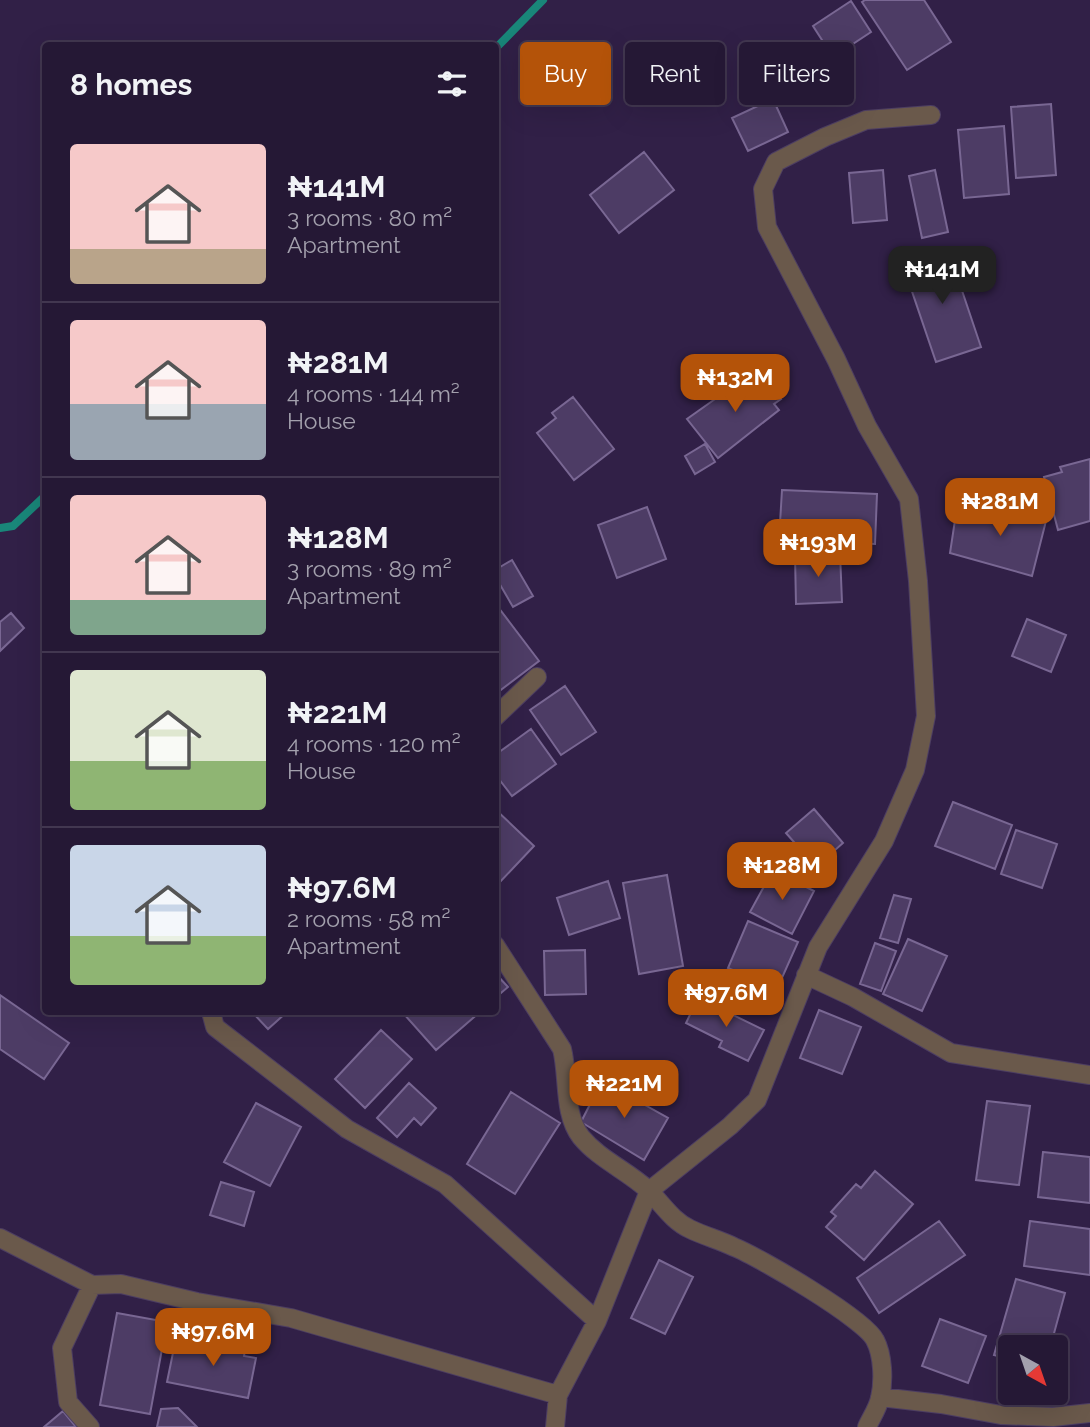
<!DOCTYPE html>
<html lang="en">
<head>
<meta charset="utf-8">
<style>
  :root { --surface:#251835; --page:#312541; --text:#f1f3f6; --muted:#a3a0ad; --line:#423750; --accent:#b45309 }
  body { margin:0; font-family:Raleway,sans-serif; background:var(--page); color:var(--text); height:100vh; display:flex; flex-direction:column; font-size:26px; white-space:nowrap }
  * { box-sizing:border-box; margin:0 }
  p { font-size:23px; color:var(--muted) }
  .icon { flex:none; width:38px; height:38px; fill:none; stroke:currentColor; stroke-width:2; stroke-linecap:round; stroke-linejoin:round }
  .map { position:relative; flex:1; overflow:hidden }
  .details { position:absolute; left:42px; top:42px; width:457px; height:973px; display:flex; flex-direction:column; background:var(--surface); border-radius:7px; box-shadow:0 7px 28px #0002,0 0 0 2px var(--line) }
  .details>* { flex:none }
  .guide { position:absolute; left:520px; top:42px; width:464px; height:63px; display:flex; gap:14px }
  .needle { width:46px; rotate:140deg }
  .controls { position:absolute; left:998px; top:1335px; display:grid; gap:14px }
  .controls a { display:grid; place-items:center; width:70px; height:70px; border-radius:7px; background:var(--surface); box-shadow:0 7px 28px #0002,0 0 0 2px var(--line); font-size:35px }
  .price { position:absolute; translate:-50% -60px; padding:0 16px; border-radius:14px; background:var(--accent); color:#fff; font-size:23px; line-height:46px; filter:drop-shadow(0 2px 4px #0008) }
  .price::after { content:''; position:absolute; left:50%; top:42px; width:21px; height:16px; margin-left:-10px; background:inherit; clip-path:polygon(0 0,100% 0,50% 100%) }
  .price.selected { background:#222; color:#fff }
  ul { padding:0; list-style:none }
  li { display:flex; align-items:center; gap:21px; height:175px; padding:0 28px }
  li+li { border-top:2px solid var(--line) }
  li span { display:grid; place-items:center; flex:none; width:196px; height:140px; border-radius:7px; color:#555 }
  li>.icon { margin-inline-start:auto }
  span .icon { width:84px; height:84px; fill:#fffc; stroke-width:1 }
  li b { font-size:30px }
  h2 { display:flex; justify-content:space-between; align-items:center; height:84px; padding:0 28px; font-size:30px }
  .tag { padding:0 24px; border-radius:7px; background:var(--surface); box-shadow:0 7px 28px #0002,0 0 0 2px var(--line); font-size:24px; line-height:63px }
  .tag.selected { background:var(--accent); color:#fff }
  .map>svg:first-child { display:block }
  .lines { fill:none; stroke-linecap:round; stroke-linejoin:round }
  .stream { stroke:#198679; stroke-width:8 }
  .building { fill:#4d3c65; stroke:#796793; stroke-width:2 }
  .minor-casing { stroke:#4d3e62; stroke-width:20 }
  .minor { stroke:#6a594b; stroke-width:18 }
</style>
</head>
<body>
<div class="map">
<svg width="1090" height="1427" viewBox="0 0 1090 1427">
  <rect width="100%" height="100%" fill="#312047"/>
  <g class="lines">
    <path class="stream" d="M495,49L543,0
      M0,528L13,526L46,495"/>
  </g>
  <path class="building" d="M865,0H924L951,42L907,70L862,2Z
    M851,1L871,32L833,57L813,26Z
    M773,99L788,132L748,151L732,118Z
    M1051,104L1056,175L1016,178L1011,107Z
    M1004,126L1009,194L964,198L958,130Z
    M644,152L674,190L619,233L590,195Z
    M883,170L887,220L853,223L849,173Z
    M935,170L948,232L922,238L909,176Z
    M948,249L981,347L936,362L903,265Z
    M749,375L758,385L764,379L781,399L774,404L779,410L718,458L687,419Z
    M573,397L614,449L574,480L537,433L556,418L552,413Z
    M705,444L715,462L695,474L685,456Z
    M1090,459V521L1058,530L1044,477L1062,472L1060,467Z
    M782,490L877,494L875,544L779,540Z
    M1000,504L1047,517L1032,576L950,553L957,507L996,518Z
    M647,507L666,559L617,578L598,525Z
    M840,553L842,602L796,604L795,555Z
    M512,560L533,596L513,607L495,576V570Z
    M495,603L539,661L498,692L495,688Z
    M11,613L24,628L0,651V622Z
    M1027,619L1066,635L1051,672L1012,656Z
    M565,686L596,732L561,755L530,710Z
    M531,729L556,764L512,796L495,774V755Z
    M953,802L1012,825L995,869L935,846Z
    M495,809L534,846L498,884L495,881Z
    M814,809L843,843L816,867L786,833Z
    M1016,830L1057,844L1042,888L1001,874Z
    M773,870L814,891L792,934L750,912Z
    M667,875L683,966L639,974L623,883Z
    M608,881L620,918L569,935L557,898Z
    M894,895L911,899L898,943L880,938Z
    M748,921L798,942L777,989L728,968Z
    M908,939L947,956L922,1011L883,994Z
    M875,943L896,951L881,991L860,984Z
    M585,950L586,994L545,995L544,951Z
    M495,973L508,987L495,998Z
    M0,995L69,1043L44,1079L0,1049Z
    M698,998L764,1030L748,1061L719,1047L722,1041L686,1023Z
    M819,1010L861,1027L842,1074L800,1058Z
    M252,1012H287L268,1029Z
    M405,1012H480L436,1050L403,1013Z
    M381,1030L412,1059L365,1108L335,1079Z
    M602,1081L668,1118L644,1160L581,1122Z
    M409,1083L436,1108L421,1125L414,1118L397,1137L377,1118Z
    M511,1092L560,1123L515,1194L467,1164Z
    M987,1101L1030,1106L1019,1185L976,1180Z
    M256,1103L301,1127L270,1186L224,1162Z
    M1043,1152L1090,1157V1203L1038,1197Z
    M875,1171L913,1204L864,1260L826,1227L836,1216L831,1212L856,1184L861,1188Z
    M221,1182L254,1192L244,1226L210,1215Z
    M939,1221L965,1255L879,1313L857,1278Z
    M1030,1221L1090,1229V1275L1024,1266Z
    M659,1260L693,1277L665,1334L631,1318Z
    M1016,1279L1065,1293L1050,1348H1010V1359L994,1355Z
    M117,1313L167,1322L150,1414L100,1405Z
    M940,1319L986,1336L968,1383L922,1366Z
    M219,1340L246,1345L244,1356L256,1358L248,1398L167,1382L175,1343L217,1351Z
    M178,1408L197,1427H157L161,1409Z
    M63,1411L76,1427H44Z"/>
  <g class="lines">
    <defs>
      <path id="minor" d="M495,717L537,677
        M495,945L562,1049C569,1077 563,1114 581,1137C599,1159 626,1170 647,1189C662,1203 671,1220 690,1229C704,1236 720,1240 734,1247C759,1257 865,1319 875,1340C883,1355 884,1381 880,1398C878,1408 871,1418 867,1427
        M806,975L853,997L951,1053L1090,1075
        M211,1012L215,1027L347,1129L445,1184L597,1321
        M0,1238L92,1285L121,1284L197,1302L291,1318L558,1395L555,1427
        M558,1395L597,1321L649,1191L730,1126L757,1100L818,947L884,841L915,770L926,716L918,581L909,499L867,426L836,359L767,227L763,189L776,162L825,137L866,120L931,115
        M880,1397L941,1404L1001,1415L1053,1417L1090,1413
        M90,1427L68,1402L62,1348L92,1285"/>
    </defs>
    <use href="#minor" class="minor-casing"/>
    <use href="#minor" class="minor"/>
  </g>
</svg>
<div class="controls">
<a><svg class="needle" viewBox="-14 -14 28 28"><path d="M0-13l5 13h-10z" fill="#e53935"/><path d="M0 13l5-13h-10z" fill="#a3a0ad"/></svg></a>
</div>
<b class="price selected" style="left:942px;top:306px">₦141M</b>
<b class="price" style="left:735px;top:414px">₦132M</b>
<b class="price" style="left:1000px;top:538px">₦281M</b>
<b class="price" style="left:818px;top:579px">₦193M</b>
<b class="price" style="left:782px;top:902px">₦128M</b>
<b class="price" style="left:726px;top:1029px">₦97.6M</b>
<b class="price" style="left:624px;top:1120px">₦221M</b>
<b class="price" style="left:213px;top:1368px">₦97.6M</b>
<div class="guide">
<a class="tag selected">Buy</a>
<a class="tag">Rent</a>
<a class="tag">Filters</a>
</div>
<section class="details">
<h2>8 homes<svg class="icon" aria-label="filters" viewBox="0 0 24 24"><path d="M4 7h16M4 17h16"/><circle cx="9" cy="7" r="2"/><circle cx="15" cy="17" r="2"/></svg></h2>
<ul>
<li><span style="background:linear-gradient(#f6c9c9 75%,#b9a48a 0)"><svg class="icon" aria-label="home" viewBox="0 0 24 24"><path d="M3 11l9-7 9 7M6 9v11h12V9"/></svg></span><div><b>₦141M</b><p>3 rooms · 80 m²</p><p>Apartment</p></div></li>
<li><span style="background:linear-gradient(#f6c9c9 60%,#9aa5b1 0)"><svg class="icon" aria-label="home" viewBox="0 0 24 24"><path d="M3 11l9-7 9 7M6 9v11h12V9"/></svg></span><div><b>₦281M</b><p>4 rooms · 144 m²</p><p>House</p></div></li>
<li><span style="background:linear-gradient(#f6c9c9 75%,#7fa58c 0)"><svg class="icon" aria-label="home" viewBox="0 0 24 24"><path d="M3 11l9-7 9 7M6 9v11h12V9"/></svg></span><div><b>₦128M</b><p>3 rooms · 89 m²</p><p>Apartment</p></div></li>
<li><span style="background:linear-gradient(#dfe7d0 65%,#8fb573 0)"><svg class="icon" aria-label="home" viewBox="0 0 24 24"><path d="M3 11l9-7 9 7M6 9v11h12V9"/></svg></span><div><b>₦221M</b><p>4 rooms · 120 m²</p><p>House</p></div></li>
<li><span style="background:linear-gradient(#c9d6e8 65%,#8fb573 0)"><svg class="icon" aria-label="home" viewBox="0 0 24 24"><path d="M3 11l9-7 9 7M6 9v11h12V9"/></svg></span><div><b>₦97.6M</b><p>2 rooms · 58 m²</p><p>Apartment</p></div></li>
</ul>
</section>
</div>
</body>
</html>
